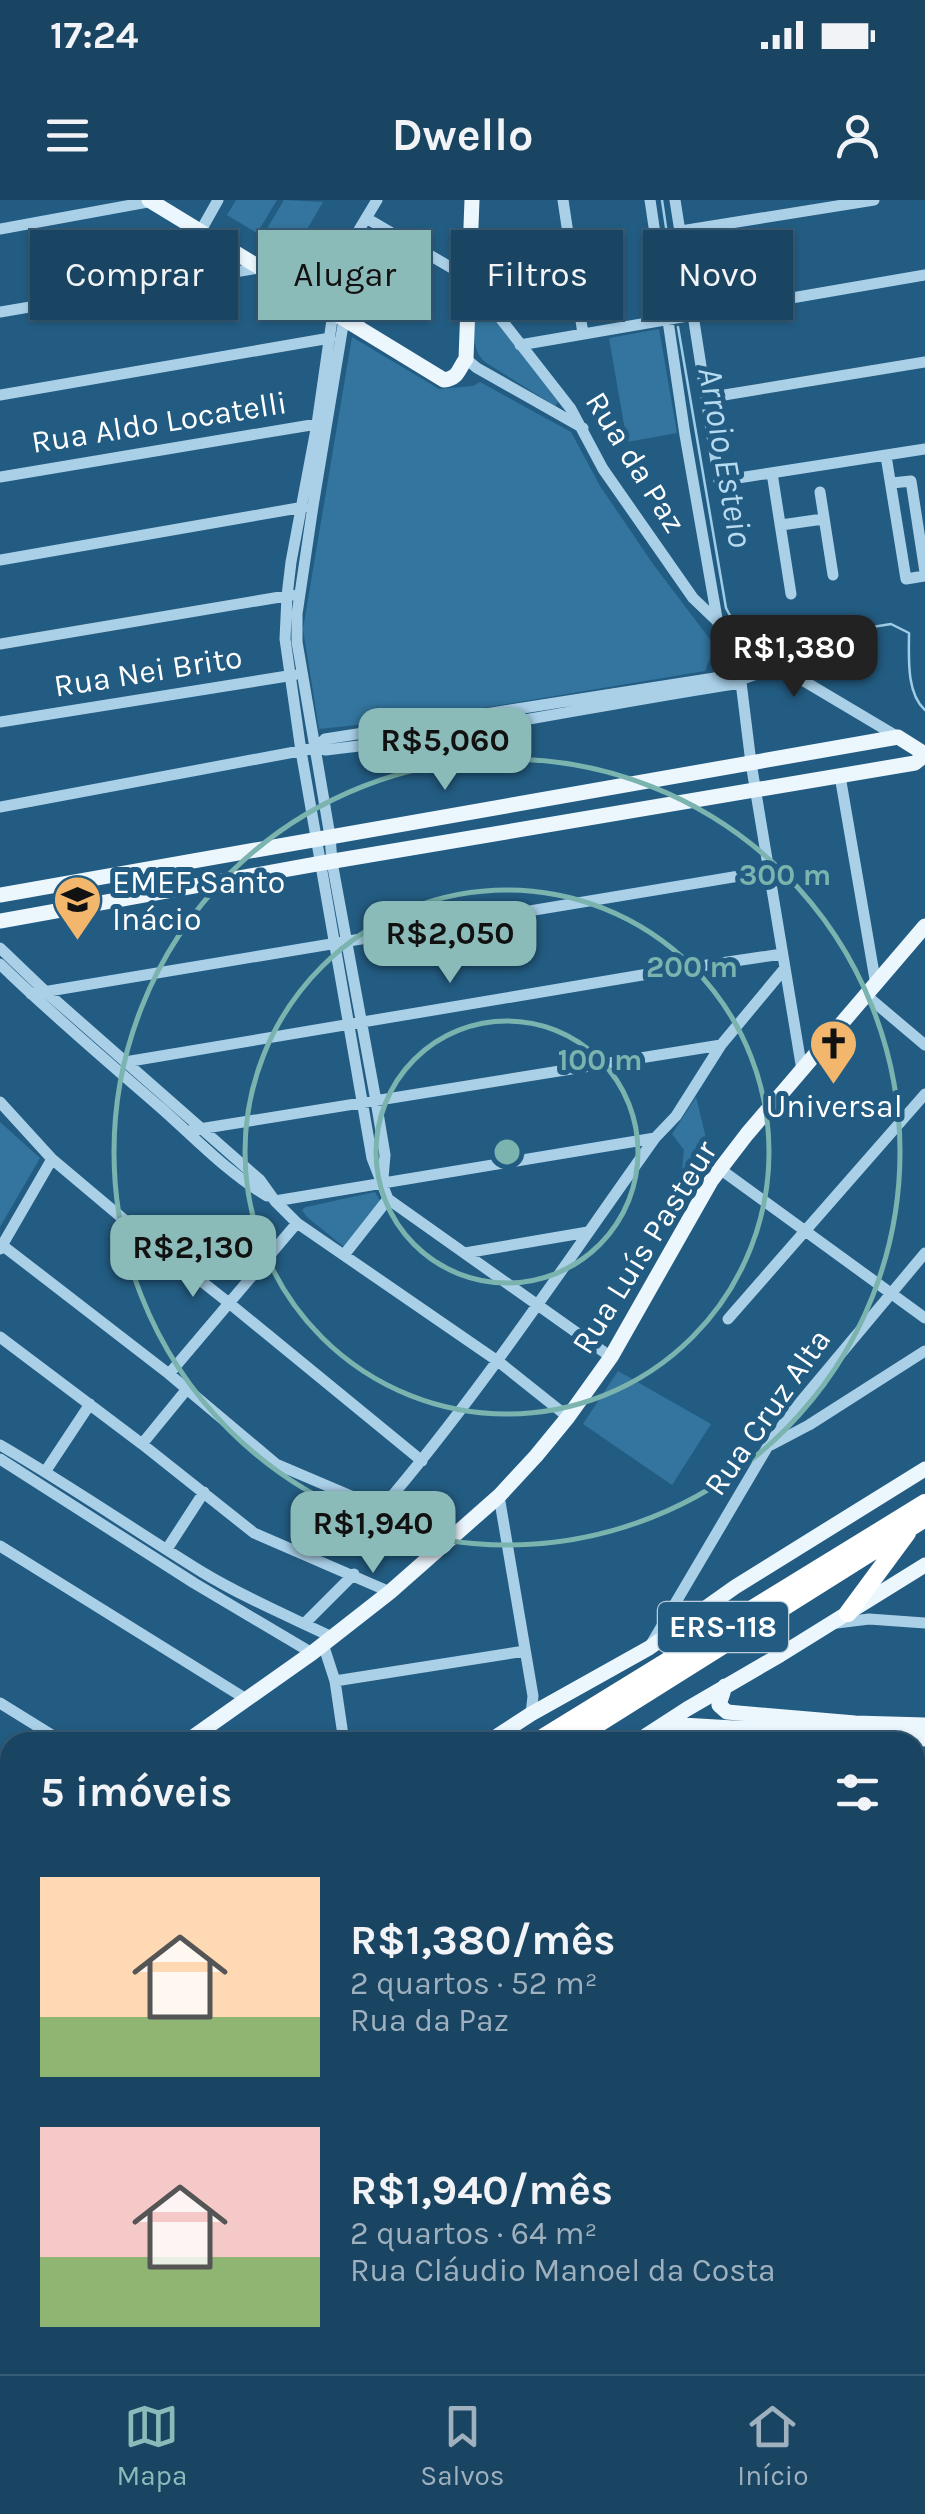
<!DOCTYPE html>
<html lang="pt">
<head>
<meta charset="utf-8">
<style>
  :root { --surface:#1a4562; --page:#274f6b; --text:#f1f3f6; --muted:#9fb1be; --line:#385d77; --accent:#8bbbb9 }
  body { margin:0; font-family:Karla,sans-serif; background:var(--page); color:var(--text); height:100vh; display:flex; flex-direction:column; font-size:38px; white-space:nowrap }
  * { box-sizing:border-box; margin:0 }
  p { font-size:32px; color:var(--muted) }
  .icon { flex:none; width:55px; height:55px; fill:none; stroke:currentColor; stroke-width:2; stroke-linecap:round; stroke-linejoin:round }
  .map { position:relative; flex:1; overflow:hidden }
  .panel { position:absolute; left:0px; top:1532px; width:925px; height:642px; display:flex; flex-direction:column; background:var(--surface); border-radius:30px 30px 0 0; box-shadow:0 2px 8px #0004,0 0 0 2px var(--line) }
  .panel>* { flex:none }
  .top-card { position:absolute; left:30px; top:30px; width:865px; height:90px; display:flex; gap:20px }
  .price { position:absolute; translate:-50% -85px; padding:0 22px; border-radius:20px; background:var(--accent); color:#111; font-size:32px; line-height:65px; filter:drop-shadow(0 2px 5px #0008) }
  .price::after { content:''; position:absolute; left:50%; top:60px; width:30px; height:22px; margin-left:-15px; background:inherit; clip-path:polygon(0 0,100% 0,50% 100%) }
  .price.on { background:#222; color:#fff }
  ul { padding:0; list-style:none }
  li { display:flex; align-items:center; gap:30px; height:250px; padding:0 40px }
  li span { display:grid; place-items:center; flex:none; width:280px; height:200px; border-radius:0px; color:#555 }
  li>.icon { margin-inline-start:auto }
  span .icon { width:120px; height:120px; fill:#fffc; stroke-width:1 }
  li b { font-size:42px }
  h2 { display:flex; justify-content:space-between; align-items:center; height:120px; padding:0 40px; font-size:42px }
  .tag { padding:0 35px; border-radius:0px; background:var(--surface); box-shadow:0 2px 8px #0004,0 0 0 2px var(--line); font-size:35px; line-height:90px }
  .tag.on { background:var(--accent); color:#111 }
  .status { display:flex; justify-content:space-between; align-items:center; height:70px; padding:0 50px; background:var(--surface); direction:ltr }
  .status svg { height:28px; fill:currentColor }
  header { display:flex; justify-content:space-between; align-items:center; height:130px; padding:0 40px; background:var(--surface); font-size:45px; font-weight:700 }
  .dock { display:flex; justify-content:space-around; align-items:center; height:140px; border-top:2px solid var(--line); background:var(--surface); font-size:28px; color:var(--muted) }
  .dock a { display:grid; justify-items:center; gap:5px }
  .dock .on { color:var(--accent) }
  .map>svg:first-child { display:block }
  .green { fill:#33759e }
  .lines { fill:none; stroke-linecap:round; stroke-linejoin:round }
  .stream { stroke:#9ecde8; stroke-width:2.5 }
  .minor { stroke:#aad0e8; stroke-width:11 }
  .major { stroke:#ecf6fd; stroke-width:15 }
  .highway { stroke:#fff; stroke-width:18 }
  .ring { fill:none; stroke:#7bb4af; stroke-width:5 }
  .labels { text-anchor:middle; stroke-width:10; stroke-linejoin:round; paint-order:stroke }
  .shield { fill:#235c82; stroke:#bdceda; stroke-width:2.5 }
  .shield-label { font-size:30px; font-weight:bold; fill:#fff }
  .street-label { font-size:32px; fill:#fff; stroke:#235c82 }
  .poi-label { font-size:32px; fill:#fff; stroke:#235c82; text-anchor:start }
  .water-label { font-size:35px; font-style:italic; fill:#b6daef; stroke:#235c82 }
  .centre { fill:#7bb4af; stroke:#235c82; stroke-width:5 }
  .ring-label { font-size:30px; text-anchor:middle; font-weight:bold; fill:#7bb4af; stroke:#235c82; stroke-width:10; stroke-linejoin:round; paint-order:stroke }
</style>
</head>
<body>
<div class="status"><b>17:24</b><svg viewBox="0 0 49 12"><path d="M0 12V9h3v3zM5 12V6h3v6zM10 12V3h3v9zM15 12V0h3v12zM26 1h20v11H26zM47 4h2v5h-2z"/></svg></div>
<header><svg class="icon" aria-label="menu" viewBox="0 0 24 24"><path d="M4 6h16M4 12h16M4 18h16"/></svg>Dwello<svg class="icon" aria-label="person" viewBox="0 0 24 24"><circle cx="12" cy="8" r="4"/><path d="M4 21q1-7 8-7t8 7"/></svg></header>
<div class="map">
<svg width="925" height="2174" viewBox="0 0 925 2174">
  <rect width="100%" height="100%" fill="#235c82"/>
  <path class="green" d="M236,0H277L257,33L227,15Z
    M284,0L323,2L292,55L262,37Z
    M476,90L478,97L558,202L555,206L485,162C467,147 475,112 476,90Z
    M659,129L677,233L627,242L609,138Z
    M352,137L439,189L473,186L480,182L571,232L600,286L653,364L715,446L705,471L423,518L319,529L303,429Z
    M696,897L711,959L694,986L681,978L684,950L672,934Z
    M0,922L40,958L0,1027Z
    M375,992L380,1001L344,1047L307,1017L302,1010L306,1007Z
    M618,1171L711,1224L672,1285L583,1224Z
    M915,1713L925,1717V1949L915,1946Z"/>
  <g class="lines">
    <path class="stream" d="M662,0L678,109
      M678,127L726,408L735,425L786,451L829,447L866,428L891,424L909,433C909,457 906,493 925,510"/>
    <path class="minor" d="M563,0L583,134
      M650,0L685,235L718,424
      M675,0L719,281L925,249
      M366,18L469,78L571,209L603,269L693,398L740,443L898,537
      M0,29L153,1
      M681,31L874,0
      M200,32L218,0
      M320,101L321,93L377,0
      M334,106L317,224L291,362L287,396L285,439L301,551L372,958L388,999L611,1157
      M0,112L259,68L265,60
      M345,113L313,306L297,414V442L330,636L332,662L376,901L385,955L383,978
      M520,145L925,75
      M466,159L477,168L583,228
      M0,195L330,138
      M706,198L925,162
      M886,256L906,379L925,376
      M772,273L791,394
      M0,277L323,223
      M892,283L911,281L925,372
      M820,292L833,375
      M781,325L823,319
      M0,360L304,307
      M740,443V474L751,563L802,870
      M0,444L292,395
      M740,480L778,466
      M0,522L294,475
      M316,548L325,539L740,474
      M840,576L876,785
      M0,607L316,548L326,550C465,534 602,504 741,483
      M0,748L46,792L260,980L275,1001L297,1023L499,1162L568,1217
      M0,764C51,814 107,861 161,908C195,938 228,973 267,996
      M31,794L769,671
      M867,796L925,845
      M125,862L654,773L782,754
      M0,902L52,959L134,1028L229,1103L422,1261
      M187,931L721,845
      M720,969L925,1118
      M275,1001L655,938
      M2,1045L169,1174L276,1264L452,1339
      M0,1049L52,959
      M465,1053L588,1032
      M344,1055L388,999
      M728,1119L925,894
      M0,1137L142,1244L254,1333L390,1392
      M169,1174L297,1023
      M142,1244L187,1189
      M0,1245C69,1285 134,1330 202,1372C243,1397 288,1416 332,1437
      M771,1245L809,1225L925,1151
      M0,1259L194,1383L312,1453
      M45,1272L90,1204
      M499,1296L533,1496L531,1514
      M381,1309C481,1192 565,1064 655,938L676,916L721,845L785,768
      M0,1346L246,1499
      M167,1349L204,1292
      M837,1423L869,1419L925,1423
      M304,1424L354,1374
      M323,1444L335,1481L344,1542
      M650,1446L768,1246L792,1212L925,1053
      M335,1481L525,1451
      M0,1503L63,1542
      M915,1623L925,1592
      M915,1704L925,1707
      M0,1754L10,1760
      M915,1952L925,1955
      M915,2051L925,2056
      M0,2132L10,2139
      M48,2165L62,2174
      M224,2165L234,2174
      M250,2174L256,2165
      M382,2174L387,2165
      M490,2174L495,2165
      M743,2174L746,2165"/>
    <path class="major" d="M149,0L444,180C459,178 458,169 466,159L472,0
      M285,72L359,117
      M0,695L898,537L925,554
      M0,721L322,663L915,563L925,555
      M725,1486L719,1505L727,1512L855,1523L925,1525
      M662,1531L682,1525L925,1539
      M186,1542L312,1453L390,1392L499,1296L536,1256L568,1217L611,1157L711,981L747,934L925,726
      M488,1542L531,1514L649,1448L735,1387L925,1269
      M636,1542L687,1509L780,1455L925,1365
      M0,1741L10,1710
      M0,1938L10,1929
      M0,2038L10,2030
      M602,2165L615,2174"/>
    <path class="highway" d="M848,1413L907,1333
      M536,1542L925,1303
      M569,1542L925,1318
      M0,1966L10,1957
      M0,1989L10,1980"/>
  </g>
  <g class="ring">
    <circle cx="507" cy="952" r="131"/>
    <circle cx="507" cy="952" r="262"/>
    <circle cx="507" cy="952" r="393"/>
  </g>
  <defs>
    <symbol id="school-pin" viewBox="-11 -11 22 30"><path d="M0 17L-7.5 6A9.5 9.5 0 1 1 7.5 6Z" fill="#f3b66d" stroke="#235c82"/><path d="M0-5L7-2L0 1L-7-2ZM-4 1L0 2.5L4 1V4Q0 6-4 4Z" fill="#111"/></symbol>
    <symbol id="church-pin" viewBox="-11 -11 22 30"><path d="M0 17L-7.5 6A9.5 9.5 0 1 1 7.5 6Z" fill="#f3b66d" stroke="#235c82"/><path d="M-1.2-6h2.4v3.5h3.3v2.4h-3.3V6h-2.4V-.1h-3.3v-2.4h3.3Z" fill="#111"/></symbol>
  </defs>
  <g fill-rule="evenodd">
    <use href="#school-pin" x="50" y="672" width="55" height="75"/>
    <use href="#church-pin" x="806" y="816" width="55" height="75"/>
  </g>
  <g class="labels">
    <rect class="shield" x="658" y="1402" width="130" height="50" rx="8"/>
    <g class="shield-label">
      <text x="723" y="1437">ERS-118</text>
    </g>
    <g class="street-label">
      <text transform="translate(159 222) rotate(-9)" y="11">Rua Aldo Locatelli</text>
      <text transform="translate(636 262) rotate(58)" y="11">Rua da Paz</text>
      <text transform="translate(148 471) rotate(-9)" y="11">Rua Nei Brito</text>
      <text transform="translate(644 1047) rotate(-58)" y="11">Rua Luís Pasteur</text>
      <text transform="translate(767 1212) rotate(-55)" y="11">Rua Cruz Alta</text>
    </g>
    <g class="poi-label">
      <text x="112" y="693">EMEF Santo<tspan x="112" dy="37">Inácio</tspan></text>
      <text x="834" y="917" text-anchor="middle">Universal</text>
    </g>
    <g class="water-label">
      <text transform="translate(726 257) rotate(80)" y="12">Arroio Esteio</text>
    </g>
  </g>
  <circle cx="507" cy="952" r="15" class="centre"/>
  <g class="ring-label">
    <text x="785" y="685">300 m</text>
    <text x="692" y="777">200 m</text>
    <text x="600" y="870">100 m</text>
  </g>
</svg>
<b class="price on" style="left:794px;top:500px">R$1,380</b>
<b class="price" style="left:445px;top:593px">R$5,060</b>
<b class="price" style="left:450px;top:786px">R$2,050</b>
<b class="price" style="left:193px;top:1100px">R$2,130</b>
<b class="price" style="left:373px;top:1376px">R$1,940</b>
<div class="top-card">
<a class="tag">Comprar</a>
<a class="tag on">Alugar</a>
<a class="tag">Filtros</a>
<a class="tag">Novo</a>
</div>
<section class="panel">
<h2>5 imóveis<svg class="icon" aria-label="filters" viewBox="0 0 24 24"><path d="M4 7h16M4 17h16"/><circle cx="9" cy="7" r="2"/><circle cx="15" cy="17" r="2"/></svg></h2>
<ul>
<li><span style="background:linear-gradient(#ffd9b3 70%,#8fb573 0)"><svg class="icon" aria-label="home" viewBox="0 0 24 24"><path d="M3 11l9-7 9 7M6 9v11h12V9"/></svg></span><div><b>R$1,380/mês</b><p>2 quartos · 52 m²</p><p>Rua da Paz</p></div></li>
<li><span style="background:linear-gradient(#f6c9c9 65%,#8fb573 0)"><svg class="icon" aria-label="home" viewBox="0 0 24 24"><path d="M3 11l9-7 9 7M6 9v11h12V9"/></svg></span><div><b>R$1,940/mês</b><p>2 quartos · 64 m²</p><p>Rua Cláudio Manoel da Costa</p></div></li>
</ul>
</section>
</div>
<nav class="dock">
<a class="on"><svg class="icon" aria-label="map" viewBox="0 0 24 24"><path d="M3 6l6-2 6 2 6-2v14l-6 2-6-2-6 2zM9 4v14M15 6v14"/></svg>Mapa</a>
<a><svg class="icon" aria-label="saved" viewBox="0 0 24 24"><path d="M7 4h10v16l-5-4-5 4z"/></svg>Salvos</a>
<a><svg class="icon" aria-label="home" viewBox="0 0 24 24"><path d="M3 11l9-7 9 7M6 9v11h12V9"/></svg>Início</a>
</nav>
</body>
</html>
